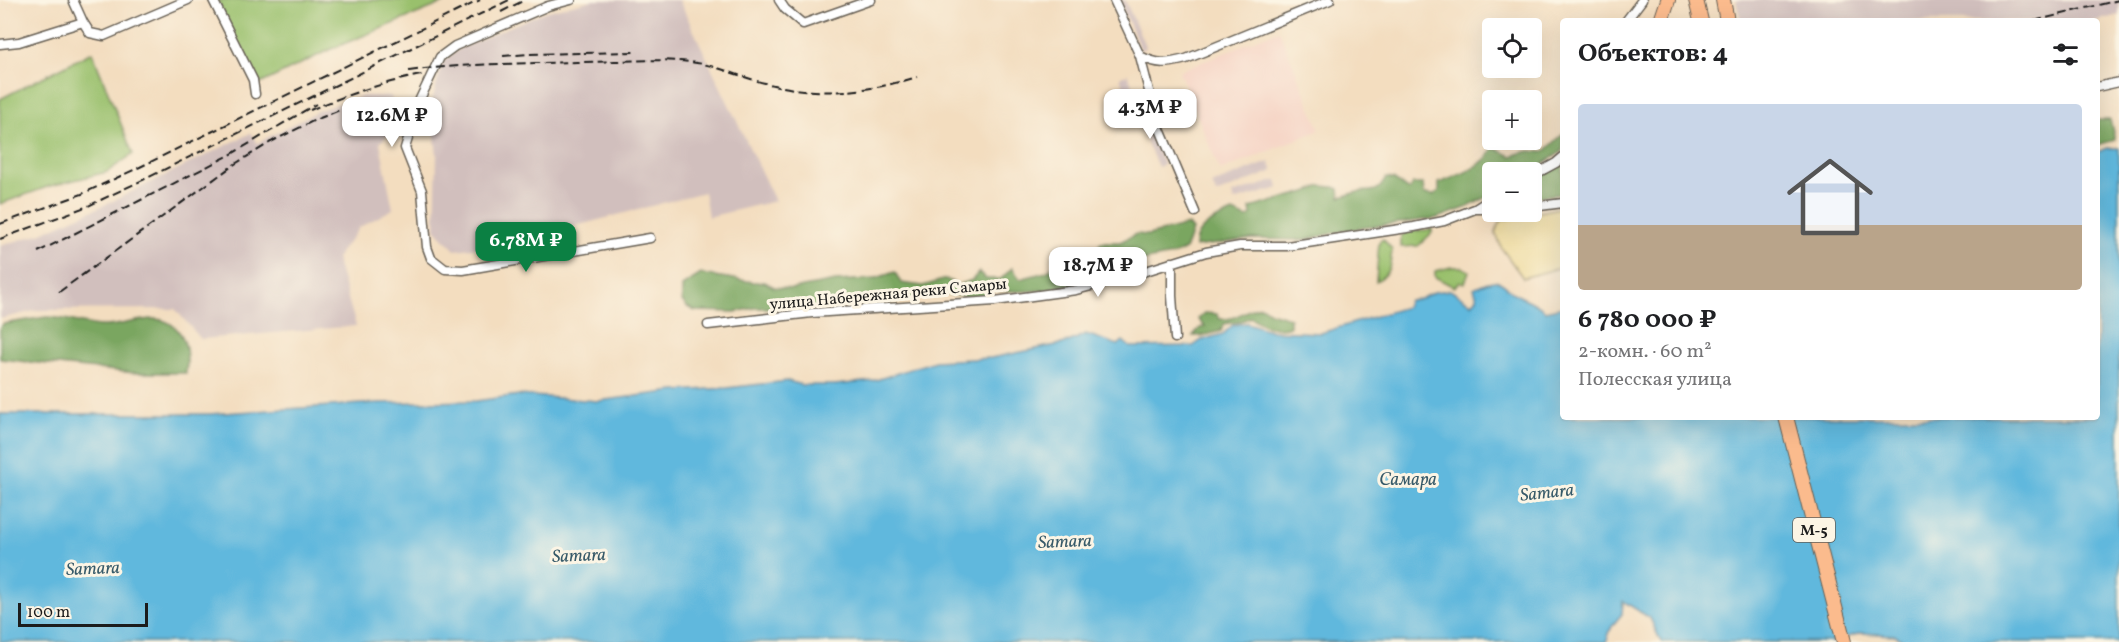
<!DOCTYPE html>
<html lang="ru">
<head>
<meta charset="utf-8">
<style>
  :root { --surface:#fff; --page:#f6f6f6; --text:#202124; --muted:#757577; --accent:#0b8043 }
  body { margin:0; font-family:Vollkorn,serif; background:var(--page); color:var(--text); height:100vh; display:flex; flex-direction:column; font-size:22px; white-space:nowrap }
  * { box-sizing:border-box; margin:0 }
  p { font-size:20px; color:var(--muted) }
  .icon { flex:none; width:33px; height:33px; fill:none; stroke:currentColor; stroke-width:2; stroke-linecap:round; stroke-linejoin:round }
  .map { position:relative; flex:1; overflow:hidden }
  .drawer { position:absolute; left:1560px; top:18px; width:540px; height:402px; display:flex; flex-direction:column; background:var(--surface); border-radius:6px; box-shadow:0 6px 24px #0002 }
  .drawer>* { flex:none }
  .controls { position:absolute; left:1482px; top:18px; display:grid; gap:12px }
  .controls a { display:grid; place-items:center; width:60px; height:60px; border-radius:6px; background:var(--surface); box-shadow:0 6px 24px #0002; font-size:30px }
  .scale { position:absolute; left:18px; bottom:15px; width:130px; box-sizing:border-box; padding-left:6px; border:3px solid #1c1c1c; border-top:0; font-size:16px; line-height:21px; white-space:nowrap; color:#1c1c1c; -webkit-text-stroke:4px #fcf5e5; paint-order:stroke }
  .price { position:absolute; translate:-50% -51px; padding:0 14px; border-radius:12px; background:#fff; color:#222; font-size:20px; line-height:39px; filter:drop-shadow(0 2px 3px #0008) }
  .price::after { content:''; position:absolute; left:50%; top:36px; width:18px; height:14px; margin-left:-9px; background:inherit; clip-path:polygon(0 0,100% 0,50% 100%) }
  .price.on { background:var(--accent); color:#fff }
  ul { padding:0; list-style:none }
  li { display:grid; align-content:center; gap:12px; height:318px; padding:0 18px }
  li span { display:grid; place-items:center; height:186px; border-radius:6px; color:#555 }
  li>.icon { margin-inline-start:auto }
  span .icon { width:108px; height:108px; fill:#fffc; stroke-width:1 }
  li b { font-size:26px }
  h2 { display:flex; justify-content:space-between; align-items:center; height:72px; padding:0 18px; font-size:26px }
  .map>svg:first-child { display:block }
  .built { fill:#f5d2c3 }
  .industrial { fill:#d1bfbd }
  .green { fill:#99c06c; stroke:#5a6e44; stroke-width:1.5 }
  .forest { fill:#7aa660; stroke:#4b613e; stroke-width:1.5 }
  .sand { fill:#eeda9e; stroke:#857b5d; stroke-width:1.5 }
  .water { fill:#60b8dd; stroke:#3e6a7c; stroke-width:1.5 }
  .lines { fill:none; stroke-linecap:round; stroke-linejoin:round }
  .minor-casing { stroke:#676055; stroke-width:11 }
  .primary-casing { stroke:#676055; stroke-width:16 }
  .minor { stroke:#fff; stroke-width:8 }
  .primary { stroke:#fbbb8d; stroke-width:14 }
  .rail { stroke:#1c1c1c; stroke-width:2; stroke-dasharray:9 4.5; stroke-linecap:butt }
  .labels { text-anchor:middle; stroke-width:6; stroke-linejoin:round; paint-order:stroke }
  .shield { fill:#fcf5e5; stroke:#5f5d58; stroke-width:1.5 }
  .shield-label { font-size:15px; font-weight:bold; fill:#1c1c1c }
  .street-label { font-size:16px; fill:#1c1c1c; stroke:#fcf5e5 }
  .water-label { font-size:18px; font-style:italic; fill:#375a69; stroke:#fcf5e5 }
</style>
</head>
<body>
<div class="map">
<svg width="2119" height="642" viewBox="0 0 2119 642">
  <rect width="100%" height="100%" fill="#fcf5e5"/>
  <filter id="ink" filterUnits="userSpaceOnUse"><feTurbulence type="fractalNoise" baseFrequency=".0167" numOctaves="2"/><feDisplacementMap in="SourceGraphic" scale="12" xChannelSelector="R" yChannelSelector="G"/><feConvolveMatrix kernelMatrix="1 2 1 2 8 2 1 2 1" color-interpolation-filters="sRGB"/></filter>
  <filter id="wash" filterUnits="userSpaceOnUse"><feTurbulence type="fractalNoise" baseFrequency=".008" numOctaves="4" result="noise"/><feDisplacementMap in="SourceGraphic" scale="24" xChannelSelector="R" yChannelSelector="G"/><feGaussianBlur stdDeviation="1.35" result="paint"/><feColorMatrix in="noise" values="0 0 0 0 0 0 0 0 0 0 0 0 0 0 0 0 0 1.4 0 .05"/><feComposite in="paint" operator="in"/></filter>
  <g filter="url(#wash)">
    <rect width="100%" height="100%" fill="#f3ddbf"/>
    <path class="built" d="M1279,30L1320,130L1220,171L1179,71Z"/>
    <path class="industrial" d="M592,0H679L775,201L708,217L704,192L508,244L455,250L435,229L437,155L431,105L443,61L461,48L544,12Z
      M1119,0H1125L1146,48L1141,50Z
      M1736,0H2119V15L2096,21H1741Z
      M1128,74L1143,112L1135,116L1120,77Z
      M363,96H391L398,122L380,143L393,209L360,227L336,258L356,326L201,339L175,309L38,310L0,319V246L39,234L109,203L251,133L257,143L319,110Z
      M1142,116L1164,165L1158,167L1136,119Z
      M1269,162L1273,171L1216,194L1212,184Z
      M1277,180L1279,188L1234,201L1232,194Z"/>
    <path class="green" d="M217,0H451L331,49L258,85Z
      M92,52L133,154L107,172L50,186L0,204V99Z
      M1432,229V233L1418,246L1401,247V236L1407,232Z
      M1383,239L1392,249C1391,263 1390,275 1376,281L1379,242Z
      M1451,267H1462L1469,271L1465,283L1459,282L1454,287L1435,277V271Z"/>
    <path class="forest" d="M2097,120H2110L2115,140L2097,145Z
      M1563,134V150L1560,153L1530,172H1492V194L1468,207L1438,218L1347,230L1305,240L1253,239L1195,247C1193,228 1218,218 1233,212L1247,218L1251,215L1250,208L1309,191L1321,186L1334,187L1339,189L1340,197C1347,196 1352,193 1358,192C1375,190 1377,194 1386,178L1393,179L1409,190L1413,184H1423L1424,194L1434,195L1439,191V183C1454,177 1487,166 1492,149H1497L1511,156L1529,151L1544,152Z
      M1563,160V194L1532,197V178Z
      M1188,225L1192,230C1190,236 1188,246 1184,250C1175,257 1154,257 1144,261C1138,263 1133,267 1128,269C1087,286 1037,295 993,290L983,298C959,297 934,289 911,298L820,308H755L735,312L695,311L687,307L682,301V286L701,274L754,282H765L774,287L792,289L836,281L873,279L895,272L901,283L923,286L946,279L958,285L972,280L979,272L986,279H1001L1012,268L1020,279L1046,272L1066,256L1095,253L1101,242H1120L1136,234L1148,235Z
      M1261,306L1270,312L1290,318V326C1277,331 1262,326 1251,317L1239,322L1224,324L1221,331L1202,336H1193L1200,328L1205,327L1198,319L1205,313L1217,314L1220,319C1235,321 1245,309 1261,306Z
      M46,317C67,317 81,325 101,326C126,328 157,307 177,329C188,341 188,358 186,373H135L0,359V328L3,324Z"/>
    <path class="sand" d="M1563,207V267L1523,278L1502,249L1495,232L1502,220Z"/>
    <path class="water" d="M2108,148H2119V642H1905L1894,635L1861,633L1831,642H1661L1650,618L1623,601L1622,614L1612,626L1606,642H0V414H209L377,403L476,401L519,395L598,401L675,391L727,388L788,381L802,385H835L873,381L935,361L991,358L1066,343L1086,334L1118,345L1123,341L1130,347L1193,346L1202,340L1223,334L1233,325L1247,323L1272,331L1321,333L1406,307L1409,300L1420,299L1434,292L1450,290L1472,304L1477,298L1474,288C1480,285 1489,280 1496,281C1503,282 1507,288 1512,292C1523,299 1535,301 1545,311L1563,307V417H2097V152Z"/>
  </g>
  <g filter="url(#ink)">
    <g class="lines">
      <defs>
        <path id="minor" d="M73,0L83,22L90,33L104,36L188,0
          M213,0L253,80L255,94
          M571,0L548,6L455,46L440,57L420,99L405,148L422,191L427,247L431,258L445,269L463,270L650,238
          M779,0L785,9L803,24L871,0
          M1114,0L1140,56L1157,122L1195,212
          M1626,21L1642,0
          M0,44L19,42L83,22
          M1140,56C1158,65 1166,64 1186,59L1330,0
          M2097,87L2119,82
          M1532,176L1556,163L1563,157
          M1532,207L1563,203
          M1475,209L1492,198
          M1172,262V296L1175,338
          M708,325L812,313L995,301L1076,290L1130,276L1206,252L1240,246H1287L1414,227L1444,221L1475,209H1492"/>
        <path id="primary" d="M1696,0L1701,21
          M1723,0L1727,21
          M1661,21L1668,0
          M1786,417L1844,642"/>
      </defs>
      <use href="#minor" class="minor-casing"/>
      <use href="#primary" class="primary-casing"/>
      <use href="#minor" class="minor"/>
      <use href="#primary" class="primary"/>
      <path class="rail" d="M501,12L525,0
        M2034,21L2119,0
        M503,56L529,54L634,52
        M409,71C465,63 521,64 577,62C615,62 653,58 691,62C716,65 740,77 765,83C819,97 864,93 917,77
        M310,110C346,95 384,82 422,75
        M269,143L315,120L345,108
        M0,224L82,194L140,167L480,0
        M0,239L88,206L147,178L509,0
        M38,252L230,155L316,104
        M59,292L235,164L276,139"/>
    </g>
  </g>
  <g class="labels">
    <rect class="shield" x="1793" y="518" width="42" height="24" rx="4.5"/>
    <g class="shield-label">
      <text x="1814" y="535">М-5</text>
    </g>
    <g class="street-label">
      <text transform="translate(888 293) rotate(-5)" y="6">улица Набережная реки Самары</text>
    </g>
    <g class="water-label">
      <text x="1408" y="485">Самара</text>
      <text transform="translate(1547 492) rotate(-6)" y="6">Samara</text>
      <text transform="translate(1065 541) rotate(-2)" y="6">Samara</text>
      <text transform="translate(579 555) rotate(-2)" y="6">Samara</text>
      <text transform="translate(93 568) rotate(-2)" y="6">Samara</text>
    </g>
  </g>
</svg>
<div class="controls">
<a><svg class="icon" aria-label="locate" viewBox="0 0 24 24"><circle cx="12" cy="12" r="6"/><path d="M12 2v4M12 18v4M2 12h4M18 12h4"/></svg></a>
<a>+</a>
<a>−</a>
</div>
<div class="scale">100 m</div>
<b class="price" style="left:1150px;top:140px">4.3M ₽</b>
<b class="price" style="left:392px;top:148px">12.6M ₽</b>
<b class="price on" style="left:526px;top:273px">6.78M ₽</b>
<b class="price" style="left:1098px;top:298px">18.7M ₽</b>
<section class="drawer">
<h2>Объектов: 4<svg class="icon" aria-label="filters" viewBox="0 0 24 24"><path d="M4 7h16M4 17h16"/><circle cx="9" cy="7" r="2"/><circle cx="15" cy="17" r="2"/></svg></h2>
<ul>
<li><span style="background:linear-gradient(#c9d6e8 65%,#b9a48a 0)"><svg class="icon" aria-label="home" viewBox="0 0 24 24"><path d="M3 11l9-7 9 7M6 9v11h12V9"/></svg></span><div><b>6 780 000 ₽</b><p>2-комн. · 60 m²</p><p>Полесская улица</p></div></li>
</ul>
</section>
</div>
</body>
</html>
